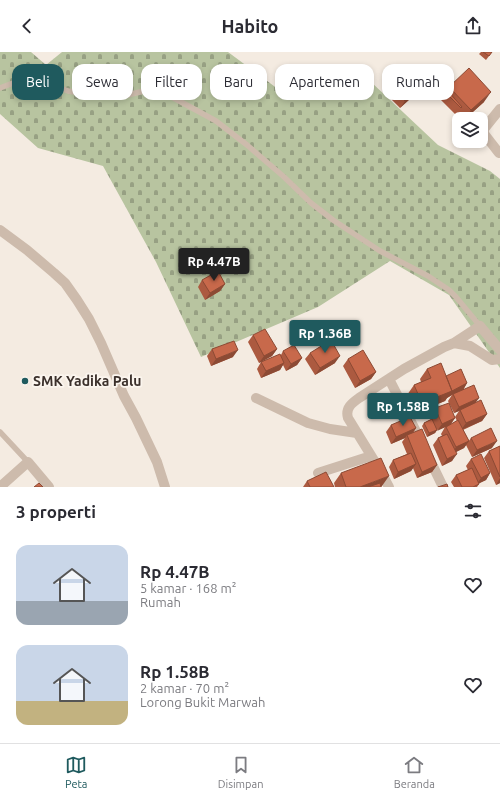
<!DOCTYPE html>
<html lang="id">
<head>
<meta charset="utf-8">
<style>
  :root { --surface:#fff; --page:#f7f7f7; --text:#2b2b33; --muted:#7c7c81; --line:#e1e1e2; --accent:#1f5a5e }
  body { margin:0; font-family:Ubuntu,sans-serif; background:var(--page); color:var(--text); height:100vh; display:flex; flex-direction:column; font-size:15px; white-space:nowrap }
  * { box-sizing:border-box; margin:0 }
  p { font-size:13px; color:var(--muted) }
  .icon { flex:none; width:22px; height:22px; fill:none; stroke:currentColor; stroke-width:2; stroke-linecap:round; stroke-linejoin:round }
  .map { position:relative; height:435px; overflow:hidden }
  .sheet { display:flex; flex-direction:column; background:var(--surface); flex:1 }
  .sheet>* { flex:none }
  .hud { position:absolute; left:12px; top:12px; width:476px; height:36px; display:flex; gap:8px }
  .buttons { position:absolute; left:452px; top:60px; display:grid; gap:8px }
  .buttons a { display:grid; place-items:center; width:36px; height:36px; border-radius:8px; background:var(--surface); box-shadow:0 2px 6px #0003; font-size:20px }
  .price { position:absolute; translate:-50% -34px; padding:0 9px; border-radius:4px; background:var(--accent); color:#fff; font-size:13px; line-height:26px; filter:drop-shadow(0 1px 2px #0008) }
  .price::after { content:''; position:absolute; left:50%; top:24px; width:12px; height:9px; margin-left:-6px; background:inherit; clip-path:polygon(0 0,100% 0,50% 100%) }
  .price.active { background:#222; color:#fff }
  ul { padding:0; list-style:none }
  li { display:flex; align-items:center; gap:12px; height:100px; padding:0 16px }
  li span { display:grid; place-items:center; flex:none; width:112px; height:80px; border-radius:12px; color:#555 }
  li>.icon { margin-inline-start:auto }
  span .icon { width:48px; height:48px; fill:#fffc; stroke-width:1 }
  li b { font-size:17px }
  h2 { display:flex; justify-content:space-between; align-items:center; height:48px; padding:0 16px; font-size:17px }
  .tag { padding:0 14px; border-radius:12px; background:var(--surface); box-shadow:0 2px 6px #0003; font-size:14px; line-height:36px }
  .tag.active { background:var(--accent); color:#fff }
  header { display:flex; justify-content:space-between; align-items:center; height:52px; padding:0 16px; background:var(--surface); font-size:18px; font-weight:700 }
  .tab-bar { display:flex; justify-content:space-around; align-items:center; height:56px; border-top:1px solid var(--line); background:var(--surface); font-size:11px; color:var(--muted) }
  .tab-bar a { display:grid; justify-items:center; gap:2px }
  .tab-bar .active { color:var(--accent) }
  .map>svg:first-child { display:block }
  .cemetery { fill:url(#cemetery-stones) }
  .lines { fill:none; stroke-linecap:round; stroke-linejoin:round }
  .service { stroke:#cdbbac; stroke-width:5.5 }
  .minor { stroke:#cdbbac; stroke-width:10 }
  .wall { fill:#ac5a40 }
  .shaded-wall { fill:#8c4a34 }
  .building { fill:#c8694b; stroke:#8c4a34 }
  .poi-dot { fill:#1f5a5e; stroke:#fbf5ee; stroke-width:1.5 }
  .labels { text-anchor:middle; stroke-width:3.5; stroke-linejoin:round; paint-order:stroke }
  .poi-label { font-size:14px; font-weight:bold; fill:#3b302b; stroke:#fbf5ee; text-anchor:start }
</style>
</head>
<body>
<header><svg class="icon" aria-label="back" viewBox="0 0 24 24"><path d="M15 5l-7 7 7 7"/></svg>Habito<svg class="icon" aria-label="share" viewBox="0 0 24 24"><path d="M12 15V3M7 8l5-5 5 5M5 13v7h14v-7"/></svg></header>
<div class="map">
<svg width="500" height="435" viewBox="0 0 500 435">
  <defs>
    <pattern id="cemetery-stones" width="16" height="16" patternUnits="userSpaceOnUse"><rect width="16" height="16" fill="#b8c4a0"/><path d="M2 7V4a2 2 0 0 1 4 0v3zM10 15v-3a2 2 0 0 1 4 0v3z" fill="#97a083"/></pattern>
  </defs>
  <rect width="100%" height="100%" fill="#f4ebe1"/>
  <path class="cemetery" d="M0,0H31L46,13L62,0H228L282,40L354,14L438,93L490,119L500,127V316L449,243L390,209L318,255L201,305L156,210L103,114L38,96L0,62Z"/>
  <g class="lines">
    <path class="service" d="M0,36L32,24L44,30L68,39L91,43L119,45L144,39L161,40L170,44L194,57L216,69L247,93L283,124L311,151L333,168L380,199L428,224L449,238L456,245L480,274
      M0,380L28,410"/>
    <path class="minor" d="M499,101L485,83L483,78L500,57
      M0,178L27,198L54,221L65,231L77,248L89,267L101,291L124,344L136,366L157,410L165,435
      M454,291L470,294L492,308L500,307
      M389,327L422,391
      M256,346L308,371L330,377L357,381
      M429,406L443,435
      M318,421L371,404
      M0,435L28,410L49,435
      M389,435L380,418L348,366C345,356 352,351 359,346L404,317L444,295L454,291L480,274L500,298"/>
  </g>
  <path class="wall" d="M481,0H492L486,8L479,2Z
    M449,35L484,50L465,67H462L458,62L456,63L441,48L443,46L442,45Z
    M416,39L411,46L400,56L392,48L397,41Z
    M202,228L225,232L220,239L205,248L198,235Z
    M253,283L277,297L272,304L259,311L248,290Z
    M212,297L233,305L211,314L207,304Z
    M283,299L302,306L297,313L286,319L283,313L280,318L261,326L257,317L261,310L281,303Z
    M310,301L335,311L315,323L305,307Z
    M348,307L376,320L371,327L355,336L343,314Z
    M427,317L446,324L467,331L463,338L487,362L482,369L463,378L469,389L464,396L456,400L452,409L442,414L433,393L438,386L442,384L441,382L445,375L437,378L435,381L427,385L422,374L424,371L432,367L430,363L435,356L455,366L451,372L457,369L455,365L459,359L454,361L448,349L452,343L447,346L445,349L415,361L407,343L414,333L421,330L420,327Z
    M391,373L416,376L413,381L437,413L432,420L417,426L413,416L411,419L394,427L389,415L393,408L407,402L402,390L405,386L391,392L386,380Z
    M471,386L492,396L472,405L466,393Z
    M500,394V431L496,433L484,406L489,399Z
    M471,407L490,421L486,428L479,431V432L477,435H454L451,430L456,423L468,418L466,414Z
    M341,421L382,434L381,435H335L334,431Z
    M307,429L334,435H303Z"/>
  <path class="shaded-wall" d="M416,39L411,46L400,56L405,49Z
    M491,40L484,50L465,67L471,58Z
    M225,232L220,239L205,248L210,241Z
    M277,297L272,304L259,311L264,304Z
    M238,298L233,305L211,314L216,307Z
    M340,304L335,311L315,323L320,316Z
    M302,306L297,313L286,319L291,312Z
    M284,311L280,318L261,326L266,319Z
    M376,320L371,327L355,336L360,329Z
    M467,331L463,338L453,342L452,343L447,346L445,349L415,361L422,351Z
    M479,346L474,353L460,358L459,359L454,361L459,355Z
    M487,362L482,369L461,378L466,371Z
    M455,366L450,373L437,379L442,372Z
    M416,376L411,383H407L405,386L391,392L396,385Z
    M437,378L435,381L427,385L429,381Z
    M469,389L464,396L452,402L456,395Z
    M497,389L492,396L472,405L477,398Z
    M457,402L452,409L442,414L447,407Z
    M416,412L411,419L394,427L398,420Z
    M437,413L432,420L417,426L422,420Z
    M490,421L486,428L476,433L481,426Z
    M389,424L382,434L380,435H360Z
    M500,426V431L496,433Z"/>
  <path class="building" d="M483,0H492L489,4Z
    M469,16L491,40L471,58L449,35Z
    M408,30L416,39L405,49L397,41Z
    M448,39L462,55L461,56L446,41Z
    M218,219L225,232L210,241L202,228Z
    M265,277L277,297L264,304L253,283Z
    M331,288L340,304L320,316L310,301Z
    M234,289L238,298L216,307L212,297Z
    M294,293L302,306L291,312L283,299Z
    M363,298L376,320L360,329L348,307Z
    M280,302L284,311L266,319L261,310Z
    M441,311L452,339L422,351L414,333L431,326L427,317Z
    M461,317L467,331L452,339L446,324Z
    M474,333L479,346L459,355L453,342Z
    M481,348L487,362L466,371L460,358Z
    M449,351L455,366L442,372L435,356Z
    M410,365L416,376L396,385L391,373Z
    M432,367L437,378L429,381L424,371Z
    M458,368L469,389L456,395L446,375Z
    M491,376L497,389L477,398L471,386Z
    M422,377L437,413L422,420L407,383Z
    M447,382L457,402L447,407L438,386Z
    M500,394V425L489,399Z
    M411,401L416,412L398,420L393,408Z
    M481,402L490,421L481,426L471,407Z
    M381,406L389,424L360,435H346L341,421Z
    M472,416L479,432L473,435H462L456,423Z
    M326,420L334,435H310L307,429Z
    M39,431L43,435H34Z
    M380,431L381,435H368Z
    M447,432L448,435H438Z"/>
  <circle class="poi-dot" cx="25" cy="329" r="4"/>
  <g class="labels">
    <g class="poi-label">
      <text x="33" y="334">SMK Yadika Palu</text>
    </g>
  </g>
</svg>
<div class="buttons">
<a><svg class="icon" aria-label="layers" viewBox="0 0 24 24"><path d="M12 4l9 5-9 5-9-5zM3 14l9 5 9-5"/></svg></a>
</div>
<b class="price active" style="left:214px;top:230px">Rp 4.47B</b>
<b class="price" style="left:325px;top:302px">Rp 1.36B</b>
<b class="price" style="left:403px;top:375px">Rp 1.58B</b>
<div class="hud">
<a class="tag active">Beli</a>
<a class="tag">Sewa</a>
<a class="tag">Filter</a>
<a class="tag">Baru</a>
<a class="tag">Apartemen</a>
<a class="tag">Rumah</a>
</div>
</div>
<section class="sheet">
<h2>3 properti<svg class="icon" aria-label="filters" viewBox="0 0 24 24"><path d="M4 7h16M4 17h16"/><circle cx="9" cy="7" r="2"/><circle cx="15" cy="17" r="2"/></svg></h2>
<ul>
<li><span style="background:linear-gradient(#c9d6e8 70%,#9aa5b1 0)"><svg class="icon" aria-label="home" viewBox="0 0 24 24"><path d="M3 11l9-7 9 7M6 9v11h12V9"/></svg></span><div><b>Rp 4.47B</b><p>5 kamar · 168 m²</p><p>Rumah</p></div><svg class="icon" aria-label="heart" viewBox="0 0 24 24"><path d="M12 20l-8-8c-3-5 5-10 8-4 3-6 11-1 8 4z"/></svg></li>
<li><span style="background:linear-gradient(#c9d6e8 70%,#c2b280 0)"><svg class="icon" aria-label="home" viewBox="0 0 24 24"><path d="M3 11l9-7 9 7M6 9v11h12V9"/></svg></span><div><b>Rp 1.58B</b><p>2 kamar · 70 m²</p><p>Lorong Bukit Marwah</p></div><svg class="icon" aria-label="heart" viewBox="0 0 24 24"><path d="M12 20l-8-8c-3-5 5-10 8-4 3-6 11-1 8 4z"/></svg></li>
</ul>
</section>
<nav class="tab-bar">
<a class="active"><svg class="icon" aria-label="map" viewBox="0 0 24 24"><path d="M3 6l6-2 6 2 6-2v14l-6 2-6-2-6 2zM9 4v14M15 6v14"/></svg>Peta</a>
<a><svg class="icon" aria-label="saved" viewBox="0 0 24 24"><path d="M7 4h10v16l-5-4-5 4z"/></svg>Disimpan</a>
<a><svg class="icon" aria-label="home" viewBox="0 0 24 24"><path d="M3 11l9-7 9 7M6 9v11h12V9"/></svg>Beranda</a>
</nav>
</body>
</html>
